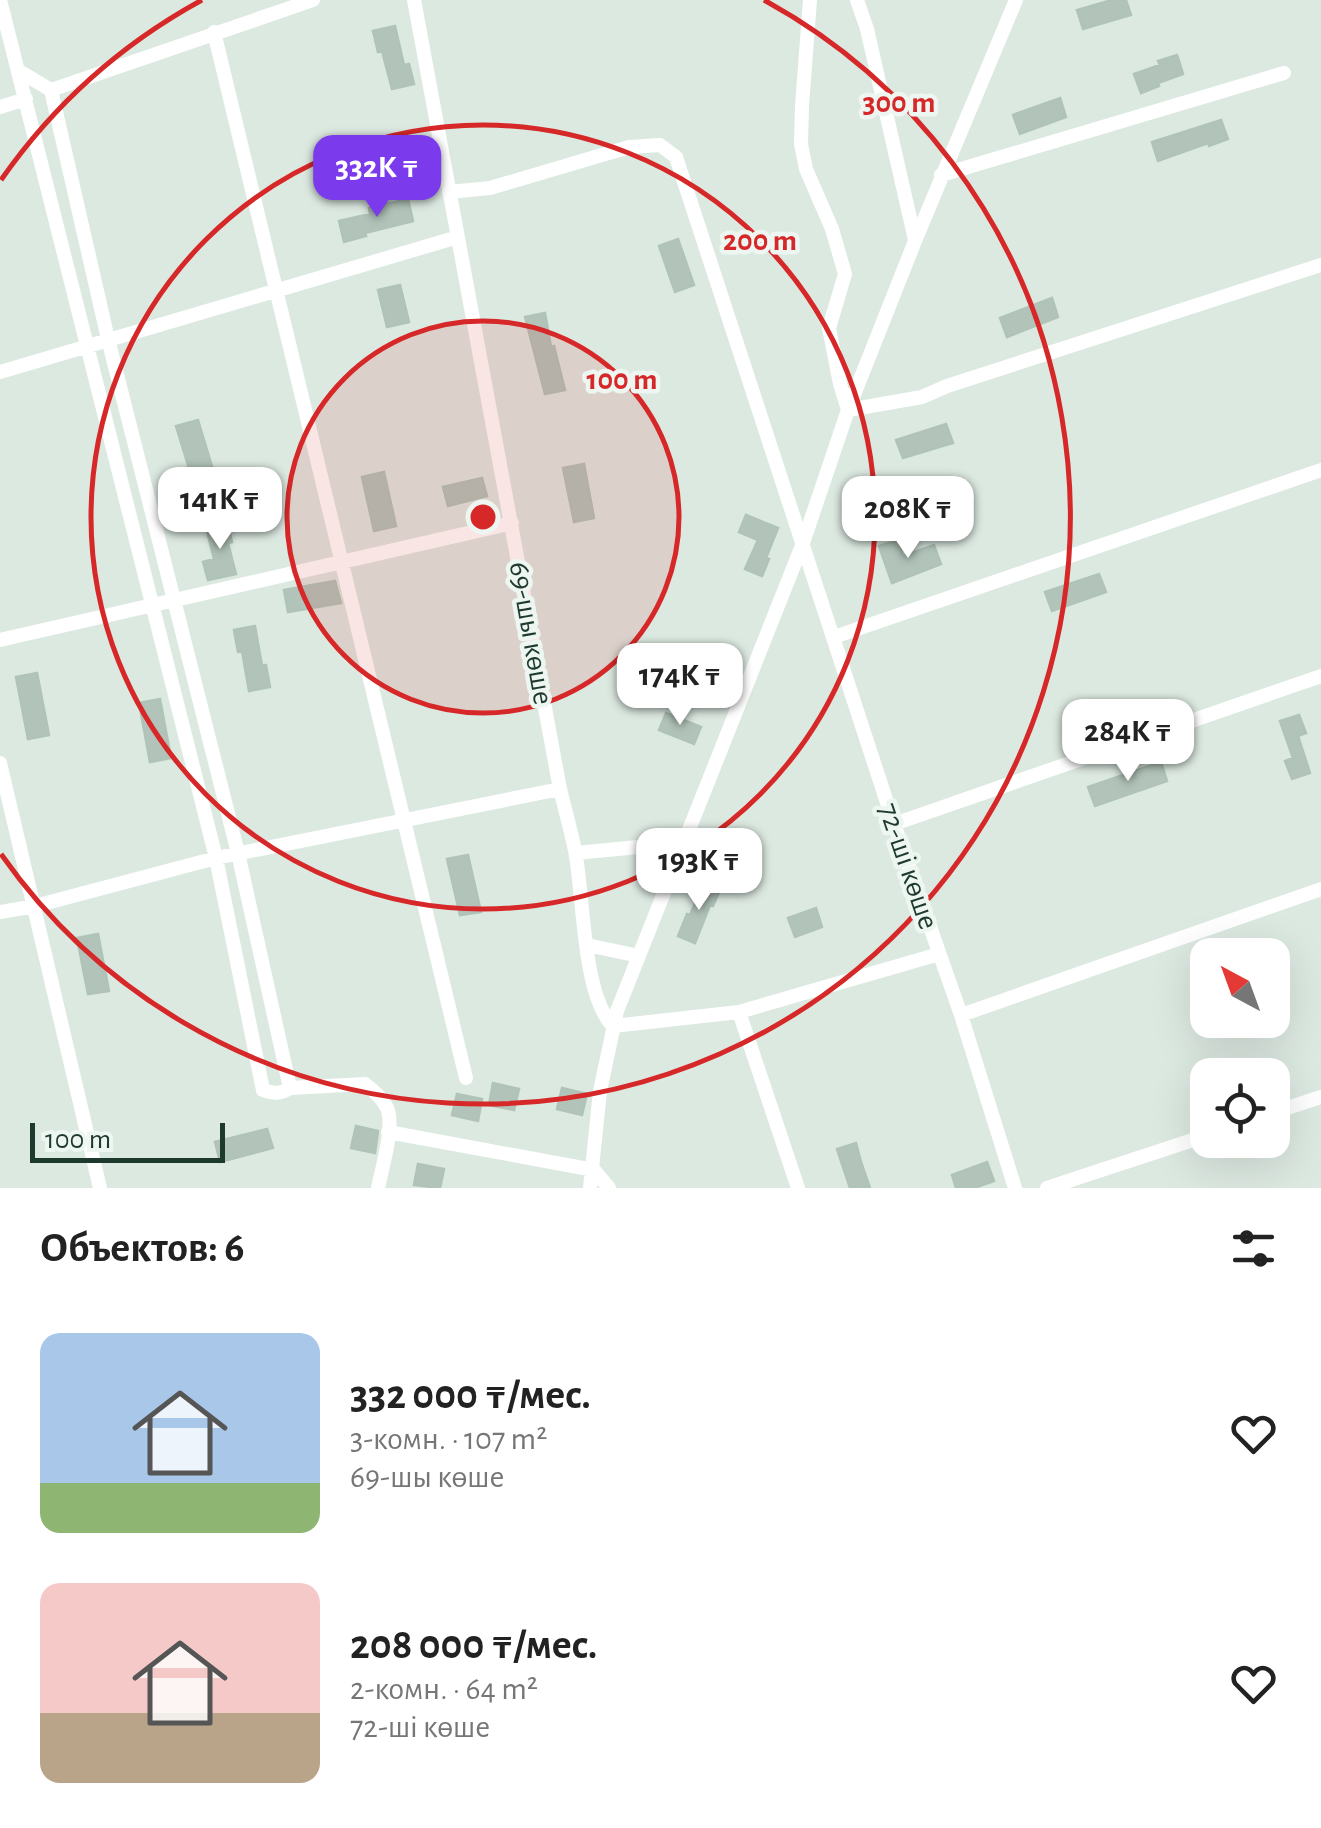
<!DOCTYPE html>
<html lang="ru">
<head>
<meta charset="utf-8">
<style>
  :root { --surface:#fff; --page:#f6f6f6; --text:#222; --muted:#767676; --accent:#7c3aed }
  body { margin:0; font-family:"Alegreya Sans",sans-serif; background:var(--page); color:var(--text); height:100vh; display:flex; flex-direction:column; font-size:38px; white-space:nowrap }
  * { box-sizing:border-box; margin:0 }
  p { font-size:32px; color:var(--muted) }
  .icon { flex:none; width:55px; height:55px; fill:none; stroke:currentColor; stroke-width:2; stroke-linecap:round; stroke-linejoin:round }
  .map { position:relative; height:1188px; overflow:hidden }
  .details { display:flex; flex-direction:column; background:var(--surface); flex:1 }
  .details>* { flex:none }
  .needle { width:65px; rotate:319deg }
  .controls { position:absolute; left:1190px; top:938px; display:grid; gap:20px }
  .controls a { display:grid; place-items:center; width:100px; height:100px; border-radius:20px; background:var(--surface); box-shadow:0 10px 40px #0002; font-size:50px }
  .scale { position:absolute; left:30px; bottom:25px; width:195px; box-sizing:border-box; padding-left:10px; border:5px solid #1e392d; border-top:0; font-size:28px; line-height:35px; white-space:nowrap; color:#1e392d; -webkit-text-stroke:8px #edf6f0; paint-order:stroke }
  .price { position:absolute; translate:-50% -85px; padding:0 22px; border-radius:20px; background:#fff; color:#222; font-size:32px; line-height:65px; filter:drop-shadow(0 2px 5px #0008) }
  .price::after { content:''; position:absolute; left:50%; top:60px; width:30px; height:22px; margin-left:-15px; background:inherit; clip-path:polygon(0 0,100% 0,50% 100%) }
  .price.selected { background:var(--accent); color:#fff }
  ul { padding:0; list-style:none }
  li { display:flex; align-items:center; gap:30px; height:250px; padding:0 40px }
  li span { display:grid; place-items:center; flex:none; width:280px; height:200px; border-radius:20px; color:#555 }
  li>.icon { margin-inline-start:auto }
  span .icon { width:120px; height:120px; fill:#fffc; stroke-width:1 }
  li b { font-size:42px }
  h2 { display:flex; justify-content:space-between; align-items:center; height:120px; padding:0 40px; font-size:42px }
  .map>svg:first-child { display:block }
  .building { fill:#b2c4ba; stroke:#afc3b7; stroke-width:2.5 }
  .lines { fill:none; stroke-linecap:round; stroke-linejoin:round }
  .minor { stroke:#fff; stroke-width:14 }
  .ring { fill:none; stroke:#d62828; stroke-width:5 }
  .labels { text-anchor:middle; stroke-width:9; stroke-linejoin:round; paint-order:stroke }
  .street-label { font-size:30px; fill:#1e392d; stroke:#edf6f0 }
  .centre { fill:#d62828; stroke:#edf6f0; stroke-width:5 }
  .ring-label { font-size:30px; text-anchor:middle; font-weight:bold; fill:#d62828; stroke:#edf6f0; stroke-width:9; stroke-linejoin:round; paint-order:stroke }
</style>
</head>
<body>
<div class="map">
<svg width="1321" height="1188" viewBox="0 0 1321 1188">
  <rect width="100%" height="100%" fill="#dce9e1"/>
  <path class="building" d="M1112,0H1126L1131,15L1083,29L1077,10Z
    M395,26L404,65L409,64L414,84L392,89L382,51L378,52L373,31Z
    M1177,55L1183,74L1158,83L1159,86L1141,93L1134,74L1160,65L1158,61Z
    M1060,98L1066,117L1020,134L1013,115Z
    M1221,120L1228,139L1209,146L1208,143L1158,161L1152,142Z
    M408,199L413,221L365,233L366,236L344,242L339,221L370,214L369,208Z
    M678,239L694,285L675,292L659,246Z
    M400,285L409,322L387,327L378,290Z
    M1052,298L1058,317L1007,337L1000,318Z
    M545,313L551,347L554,346L565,390L545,394L525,317Z
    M198,420L214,473L192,478L176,426Z
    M946,424L953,443L903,458L896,440Z
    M584,464L594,518L574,522L563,468Z
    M384,472L396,526L374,531L362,477Z
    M482,478L487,496L448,506L443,487Z
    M746,515L778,528L766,558L769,559L762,576L745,569L758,540L739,532Z
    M227,521L232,542L228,543L236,574L208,580L203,562L214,559L206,527Z
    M898,540L903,556L934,545L941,564L892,583L879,546Z
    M1099,574L1106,592L1052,611L1045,592Z
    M335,581L341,603L288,612L284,590Z
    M255,626L262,666L266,665L270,687L249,691L242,651L238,652L234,630Z
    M37,673L49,735L28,739L16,677Z
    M160,699L171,758L150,762L139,703Z
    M666,713L701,727L694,744L659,730Z
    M1299,715L1306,733L1298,736L1310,773L1292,779L1285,761L1293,758L1280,721Z
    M1161,762L1167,781L1095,806L1088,787Z
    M468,855L481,912L460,915L447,859Z
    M704,883L720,890L713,906L710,905L695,943L678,936L687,914L690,915Z
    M816,908L822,927L795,937L788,918Z
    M98,934L109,991L88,994L77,938Z
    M493,1083L519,1089L514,1110L489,1105Z
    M562,1088L587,1094L582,1115L557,1109Z
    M457,1094L482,1099L478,1121L452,1115Z
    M356,1126L378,1131L375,1153L351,1148Z
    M267,1129L273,1148L220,1162L215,1142Z
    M856,1143L861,1162L870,1188H850L837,1149Z
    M987,1162L994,1181L974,1188H956L952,1175Z
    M418,1164L444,1169L440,1188L414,1185Z"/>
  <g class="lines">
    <path class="minor" d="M0,0L216,858L263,1090C274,1094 281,1094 290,1088L365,1084C373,1091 382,1097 387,1108C395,1125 382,1168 378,1188
      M414,0L560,789C565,810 571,830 575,851C584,895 582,995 613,1026L739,1012L939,954
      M810,0L802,106L801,144L806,169L832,229L845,274L829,328L840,384L848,410L922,397L947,386L1321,265
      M857,0L867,29L915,240
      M214,32L466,1078
      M19,71L51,90L108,339L238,853L290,1088
      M51,90L313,0
      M0,107L26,99
      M941,175L1284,73
      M449,192L490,188L629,147L660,145L676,157L894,824L961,1015L1015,1188
      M0,372L458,237
      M834,637L1321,470
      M0,640L512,523
      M0,763L100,1188
      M894,824L1321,676
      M576,853L638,847L655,855L677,858
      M0,912L35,906L216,858L560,789
      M587,945L639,956
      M739,1012L798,1188
      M961,1015L1321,889
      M1272,1113L1321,1097
      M388,1132L594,1170L609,1188
      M590,1188L600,1091L617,1011L803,543L848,410L915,241L1016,0
      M1047,1188L1208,1135"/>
  </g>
  <circle cx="483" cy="517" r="196" fill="#d62828" fill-opacity=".12"/>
  <g class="ring">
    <circle cx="483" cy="517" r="196"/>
    <circle cx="483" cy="517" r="392"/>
    <path d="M1 180A588 588 0 0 1 202 0M764 0A588 588 0 1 1 1 854"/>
  </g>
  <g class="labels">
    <g class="street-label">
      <text transform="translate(532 633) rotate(80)" y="10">69-шы көше</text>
      <text transform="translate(909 866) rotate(71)" y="10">72-ші көше</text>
    </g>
  </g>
  <circle cx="483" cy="517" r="15" class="centre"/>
  <g class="ring-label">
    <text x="899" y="112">300 m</text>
    <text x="760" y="250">200 m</text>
    <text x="622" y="389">100 m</text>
  </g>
</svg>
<div class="controls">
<a><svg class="needle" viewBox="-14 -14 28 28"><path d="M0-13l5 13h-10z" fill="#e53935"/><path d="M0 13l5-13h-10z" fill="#767676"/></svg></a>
<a><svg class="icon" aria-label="locate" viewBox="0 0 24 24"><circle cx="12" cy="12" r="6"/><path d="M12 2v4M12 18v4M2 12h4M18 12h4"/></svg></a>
</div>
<div class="scale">100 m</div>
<b class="price selected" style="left:377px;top:220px">332K ₸</b>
<b class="price" style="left:220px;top:552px">141K ₸</b>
<b class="price" style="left:908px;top:561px">208K ₸</b>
<b class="price" style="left:680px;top:728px">174K ₸</b>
<b class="price" style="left:1128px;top:784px">284K ₸</b>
<b class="price" style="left:699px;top:913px">193K ₸</b>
</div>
<section class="details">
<h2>Объектов: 6<svg class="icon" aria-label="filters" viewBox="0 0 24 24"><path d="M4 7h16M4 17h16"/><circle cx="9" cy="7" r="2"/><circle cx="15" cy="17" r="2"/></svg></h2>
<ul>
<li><span style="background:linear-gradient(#a9c7e8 75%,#8fb573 0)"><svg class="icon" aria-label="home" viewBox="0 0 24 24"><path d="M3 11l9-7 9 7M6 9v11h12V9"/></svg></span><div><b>332 000 ₸/мес.</b><p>3-комн. · 107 m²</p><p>69-шы көше</p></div><svg class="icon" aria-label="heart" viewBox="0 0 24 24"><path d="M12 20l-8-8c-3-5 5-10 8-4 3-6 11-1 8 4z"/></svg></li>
<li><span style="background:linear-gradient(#f6c9c9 65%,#b9a48a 0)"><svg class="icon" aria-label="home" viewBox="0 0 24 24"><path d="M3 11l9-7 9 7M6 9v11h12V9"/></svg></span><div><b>208 000 ₸/мес.</b><p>2-комн. · 64 m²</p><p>72-ші көше</p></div><svg class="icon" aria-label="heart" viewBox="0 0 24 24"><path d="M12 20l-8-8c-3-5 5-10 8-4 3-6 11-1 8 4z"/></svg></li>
</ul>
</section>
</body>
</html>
